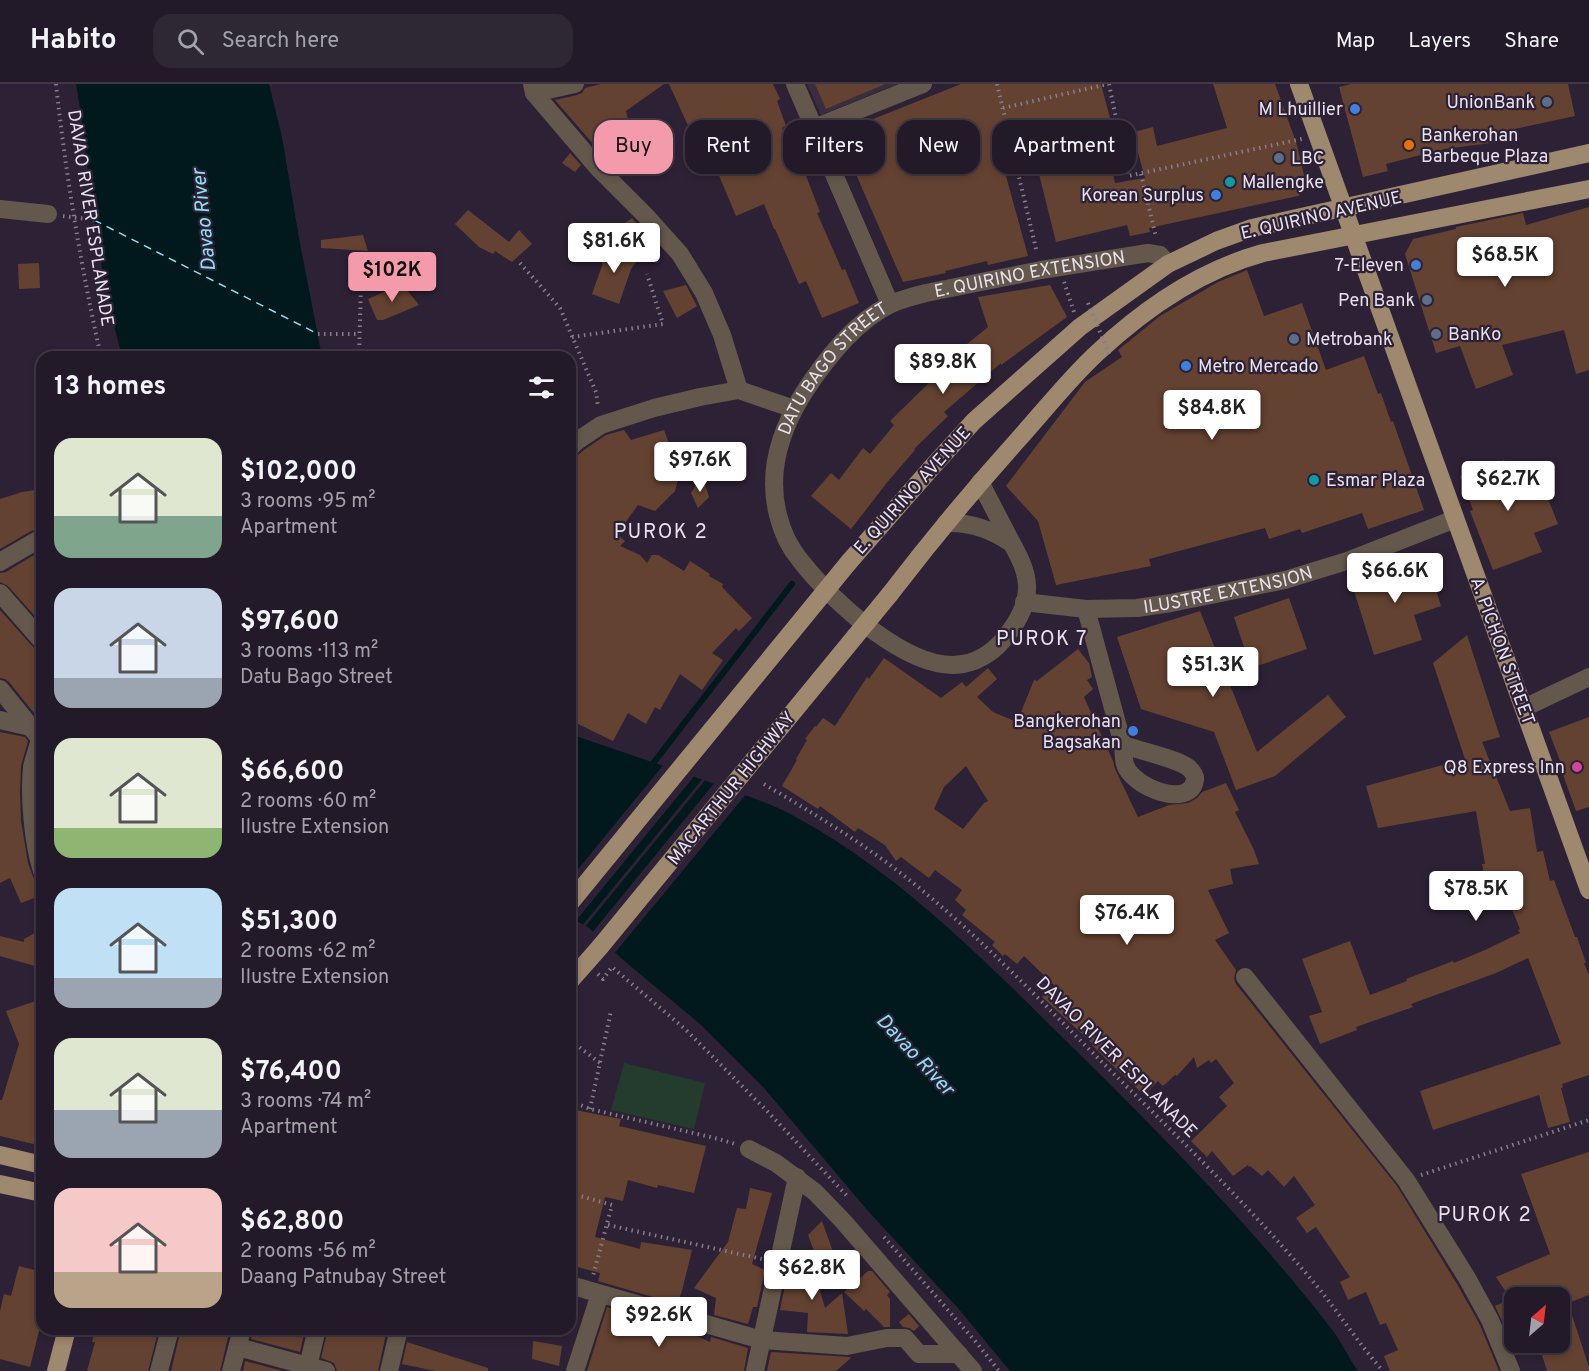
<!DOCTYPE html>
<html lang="en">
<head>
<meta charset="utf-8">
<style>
  :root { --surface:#221a28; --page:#2e2734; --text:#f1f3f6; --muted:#a2a1a8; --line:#3f3845; --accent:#f39aab }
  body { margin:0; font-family:Overpass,sans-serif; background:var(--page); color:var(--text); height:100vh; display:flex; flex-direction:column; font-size:22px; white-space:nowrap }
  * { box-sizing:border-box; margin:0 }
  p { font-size:20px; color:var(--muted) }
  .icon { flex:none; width:33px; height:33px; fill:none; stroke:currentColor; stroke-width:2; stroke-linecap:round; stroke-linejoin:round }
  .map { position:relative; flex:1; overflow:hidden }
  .drawer { position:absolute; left:36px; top:267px; width:540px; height:984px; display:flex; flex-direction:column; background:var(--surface); border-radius:18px; box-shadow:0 3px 9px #0003,0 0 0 2px var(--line) }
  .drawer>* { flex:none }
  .guide { position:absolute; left:594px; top:36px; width:570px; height:54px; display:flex; gap:12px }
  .needle { width:39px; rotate:28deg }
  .buttons { position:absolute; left:1504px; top:1203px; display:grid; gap:12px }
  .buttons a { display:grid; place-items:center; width:66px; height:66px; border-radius:12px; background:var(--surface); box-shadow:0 3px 9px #0003,0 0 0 2px var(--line); font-size:30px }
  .price { position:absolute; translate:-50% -51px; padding:0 14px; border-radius:6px; background:#fff; color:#222; font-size:20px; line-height:39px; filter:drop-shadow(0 2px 3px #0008) }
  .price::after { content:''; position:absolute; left:50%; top:36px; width:18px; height:14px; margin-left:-9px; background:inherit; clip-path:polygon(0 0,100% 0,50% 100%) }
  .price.on { background:var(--accent); color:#111 }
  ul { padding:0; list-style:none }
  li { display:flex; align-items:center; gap:18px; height:150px; padding:0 18px }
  li span { display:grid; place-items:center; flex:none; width:168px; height:120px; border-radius:18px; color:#555 }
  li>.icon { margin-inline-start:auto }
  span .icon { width:72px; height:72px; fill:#fffc; stroke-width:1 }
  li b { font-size:26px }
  h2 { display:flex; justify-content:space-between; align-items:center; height:72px; padding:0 18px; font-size:26px }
  .pill { padding:0 21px; border-radius:18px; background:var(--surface); box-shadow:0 3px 9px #0003,0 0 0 2px var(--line); font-size:21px; line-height:54px }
  .pill.on { background:var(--accent); color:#111 }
  header { display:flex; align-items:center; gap:36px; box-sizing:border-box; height:84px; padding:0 30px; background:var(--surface); border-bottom:2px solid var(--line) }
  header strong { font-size:28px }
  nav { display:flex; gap:33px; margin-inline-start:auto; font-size:21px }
  .search { width:420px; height:54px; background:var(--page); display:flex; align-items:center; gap:15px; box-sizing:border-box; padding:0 21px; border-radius:18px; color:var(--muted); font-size:22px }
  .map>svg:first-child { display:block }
  .commercial { fill:#392e3d }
  .green { fill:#233c2e }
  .water { fill:#01181d }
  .pier { fill:#2d2235 }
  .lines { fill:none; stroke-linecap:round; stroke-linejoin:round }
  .stream { stroke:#01181d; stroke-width:6 }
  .ferry { stroke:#8ee0f4; stroke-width:1.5; stroke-dasharray:8 6; stroke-linecap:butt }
  .building { fill:#644231; fill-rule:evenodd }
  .path { stroke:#867d8d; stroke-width:4; stroke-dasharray:1.5 4.5; stroke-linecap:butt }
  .minor { stroke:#63584b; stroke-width:18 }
  .major { stroke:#9e886e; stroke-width:18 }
  .path-bridge { stroke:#867d8d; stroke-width:4; stroke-dasharray:1.5 4.5; stroke-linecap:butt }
  .major-bridge { stroke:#9e886e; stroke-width:18 }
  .service-dot { fill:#5c6f8a; stroke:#2d2235; stroke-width:2 }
  .shop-dot { fill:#3f7fe0; stroke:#2d2235; stroke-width:2 }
  .food-dot { fill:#e8710a; stroke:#2d2235; stroke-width:2 }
  .culture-dot { fill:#0f9aa8; stroke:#2d2235; stroke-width:2 }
  .hotel-dot { fill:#d1479c; stroke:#2d2235; stroke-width:2 }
  .labels { text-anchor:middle; stroke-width:4.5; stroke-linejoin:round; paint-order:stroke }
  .poi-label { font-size:18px; fill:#e8e1ee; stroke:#2d2235; text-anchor:end }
  .street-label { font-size:18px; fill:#e8e1ee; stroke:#2d2235 }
  .water-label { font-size:20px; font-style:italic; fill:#8ee0f4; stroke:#2d2235 }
  .neighbourhood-label { font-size:20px; letter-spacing:1.5px; fill:#e8e1ee; stroke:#2d2235 }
</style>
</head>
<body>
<header>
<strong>Habito</strong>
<div class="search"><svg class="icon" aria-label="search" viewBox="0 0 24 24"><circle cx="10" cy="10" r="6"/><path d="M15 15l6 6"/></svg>Search here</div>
<nav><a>Map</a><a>Layers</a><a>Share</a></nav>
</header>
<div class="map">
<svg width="1589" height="1287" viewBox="0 0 1589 1287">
  <rect width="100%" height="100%" fill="#2d2235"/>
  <path class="commercial" d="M807,0H897L821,31Z"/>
  <path class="green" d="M624,979L705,999L694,1045L611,1026Z"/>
  <path class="water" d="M76,0H269L282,53L299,154L322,273H122C110,227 100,180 94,133C87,89 84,44 76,0Z
    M570,650C619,667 668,683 717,701C742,710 767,718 790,730C889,782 972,864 1051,942C1149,1038 1246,1135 1330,1243C1341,1257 1348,1273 1358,1287H1010L957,1223L868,1127L764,1004L700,940L622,875L589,844L570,833Z"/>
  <path class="pier" d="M665,679L696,690L574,839L570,836V795Z
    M704,693L707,694L584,844L581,843Z
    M716,697L747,709L613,871L591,850Z"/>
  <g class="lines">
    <path class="stream" d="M651,682L792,500"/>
    <path class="ferry" d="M94,136L318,250"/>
  </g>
  <path class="building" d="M601,0H664L626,27L634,59L614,84L555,16L577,11L582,9L585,4Z
    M669,0H773L780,15L777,17L786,42L782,44L792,67L796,66L820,128L817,129L842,186L845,185L859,219L822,234L806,197L799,200L775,145H774L764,120L736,132L699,44L691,48Z
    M815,0H885L826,25Z
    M961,0H1101L1115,53L1153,43L1157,62L1227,44L1213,0H1275L1297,61L1307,104L1298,112L1149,144L1150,148L1130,152L1127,141L1056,158L1038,86L1006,92L1028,172L988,181L987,177L945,187L946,189L903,198L838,49ZM1137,65L1145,94L1115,99L1109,71Z
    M1351,0H1568L1575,32L1510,46L1514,56L1444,65L1386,80L1388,87L1363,93L1339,3Z
    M570,69L581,81L575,88L562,79Z
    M1589,123V286L1576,290L1564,246L1502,261L1513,291L1476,305L1460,262L1436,269L1405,170L1413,155L1456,145V143L1523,129L1526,141Z
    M468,126L509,158L519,146L532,160L512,178L495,167L493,170L479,163L455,140Z
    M632,134L644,148L626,161L615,146Z
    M363,151L368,167L321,164V156Z
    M618,157L637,177L631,185L619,220L592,210L603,179L599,176Z
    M39,179L40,204L19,205L18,180Z
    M1247,186L1264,232L1302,219L1326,286L1364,272L1378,310L1381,309L1391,338L1393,337L1424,426L1368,445L1362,429L1302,449L1300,445L1269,455L1265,444L1149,475L1151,482L1056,501L1038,437L1006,402L1085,298L1122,273L1118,266L1160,232L1218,198Z
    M402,200L419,221L383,236H377L368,215Z
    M686,201L697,222L677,234L663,207Z
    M1050,201L1067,233L1001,281V279L944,328L948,332L914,365L915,366L889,396L851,445L811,412L831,389L839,396L863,364L870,370L894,341L890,337L930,298L923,289L947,268L951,273L988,243L978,213Z
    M624,346L631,356L664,346L680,389L675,407L655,427L638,421L617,450L625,457L620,462L640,471L647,479L652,471H658L684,487L690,477L710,490L709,492L723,500L722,503L752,534L739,547L736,544L712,569L723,576L702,606L680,590L660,626L655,623L646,640L628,629L613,657L570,636V375L577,372L584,366L606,351Z
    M1504,376L1511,396L1537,387L1558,440L1534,449L1542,468L1493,486L1470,427L1473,426L1460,392Z
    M702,391L709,413L698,424L691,409Z
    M42,405V448L37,446L31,447L0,465V415L22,408Z
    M42,466V540L8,502L0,498V489L6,488Z
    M1426,474L1441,522L1414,531L1422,556L1374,571L1351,497Z
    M1289,514L1307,565L1251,584L1234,533Z
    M0,526L34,564L42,568V639L9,598L5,595L0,594Z
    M1200,527L1257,668L1328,611L1346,633L1275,692L1236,706L1214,648L1141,625L1117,553Z
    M1467,551L1500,653L1482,658L1510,727L1530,724L1537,768L1543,767L1550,797L1554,796L1575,853H1577L1586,879H1584L1589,891V991L1562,1000L1563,1003L1561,1004L1570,1038L1548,1044L1539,1011L1433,1046L1420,1007L1561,960L1528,874L1496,889L1411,920L1413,923L1356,943L1357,946L1320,960L1309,932L1322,928L1302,875L1350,857L1370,911L1407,897L1406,895L1453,877L1454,879L1485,866L1520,849L1518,846L1520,845L1504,806L1488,809L1482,780H1485L1476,727L1378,744L1366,702L1465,675L1433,579Z
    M1078,565L1089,579L1092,593L1087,596L1093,605L1084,613L1113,677L1115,685L1138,733L1169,721L1188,719L1197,714L1202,708L1226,699L1239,726L1235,728L1254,766L1259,780L1230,785L1233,800L1208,806L1229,849L1215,856L1236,886L1234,894L1236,900L1397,1102L1457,1200L1480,1241L1499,1287H1390L1384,1272L1398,1266L1386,1239L1380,1241L1366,1208L1348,1216L1340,1198L1350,1193L1316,1143L1307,1149L1296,1134L1315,1121L1294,1092L1284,1103L1268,1086L1262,1092L1250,1082L1249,1083L1248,1081L1233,1092L1212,1067L1207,1073L1191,1057L1227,1022L1219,1013L1234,999L1216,975L1211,979L1209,976L1197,984L1194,973L1177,992L1175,991L1163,1002L1158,997L1144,1011L1107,976L1092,961L1093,960L1042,913L1054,901L1024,872L1017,880L1005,870L1003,872L992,861L995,858L962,831L966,826L955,816L962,806L935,786L929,794L901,773L896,777L885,761L858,744L855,748L820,722L818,725L782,702L797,676L796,675L807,656L805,655L815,642L816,643L823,634L835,642L867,593L869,595L884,574L941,614L962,598L966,603L988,584L997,595L977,613L993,628L1017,638L1034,596L1037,597ZM966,682L988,717L984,719L963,745L934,725L944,703Z
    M1589,633V723L1576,727L1562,688L1564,687L1549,648Z
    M0,648L25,653L28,657L21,682L20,708L21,737L28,779L34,795L42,798V811L21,819L10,794L0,799Z
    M42,845V884L0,872V852L24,858V855Z
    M42,915V1062L0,1052V1016H2L19,960L6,927Z
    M570,1025L621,1035L619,1042L706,1062L694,1109L658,1101L657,1104L628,1096L623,1117L605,1113L595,1153L640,1165L641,1158L692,1166L682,1207L677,1220L598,1197L600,1189L570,1181Z
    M1589,1068V1211L1568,1219L1589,1283V1287H1547L1538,1258H1560V1214H1515V1239L1505,1243L1495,1222L1514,1214H1510L1496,1193L1550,1170L1521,1090Z
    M750,1104L772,1109L752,1180L765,1186L757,1223H753L748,1240L714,1231L716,1214L694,1204L728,1158L737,1124L746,1125Z
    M822,1137L836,1176L819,1180L808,1151Z
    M790,1177L813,1182L825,1224L842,1209L848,1250L807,1248L808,1229L780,1226Z
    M19,1182L42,1188V1235L30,1283L0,1275V1227L4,1210L11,1212Z
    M868,1187H872L890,1208L887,1211L890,1215V1243H884L866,1225L864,1227L844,1208Z
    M607,1223L679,1244L710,1258L711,1253L748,1264L744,1287H587Z
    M909,1230L919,1242L914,1247L909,1244L903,1243L899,1238Z
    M95,1245H148L158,1248L148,1287H87L95,1258H92Z
    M181,1245H230L220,1287H171Z
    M253,1245H305L300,1268L251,1255Z
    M328,1245H387L378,1287H337L334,1279L321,1274Z
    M533,1257L562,1262L559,1282L532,1275Z
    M407,1258L488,1284V1287H435L402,1280Z
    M771,1268L850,1273L851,1274L836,1287H767Z
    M245,1277L283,1287H243Z"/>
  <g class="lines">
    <path class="path" d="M56,0C66,92 81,183 101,273
      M997,0L1037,169
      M1109,0L1128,92L1302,55
      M1003,24L1108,0
      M1141,90L1156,153
      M63,132L94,136
      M520,179L560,224L596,308L598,323
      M1064,198L1074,228
      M318,250H359
      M572,253L663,240L647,190
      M359,273L361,199
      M764,700C807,726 850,751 890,781C971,842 1040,917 1112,988C1182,1057 1253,1126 1316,1201C1339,1229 1359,1260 1383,1287
      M598,890L603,895L612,883L685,945L770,1030L847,1112
      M570,956L600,979
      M570,1017L590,1025L719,1055L735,1060
      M590,1025L611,927
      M1421,1091L1589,1036
      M570,1109L612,1121L593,1192
      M608,1141L762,1175
      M884,1153L976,1258L999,1287"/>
    <g class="minor">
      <path d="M532,0L534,9L598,84L645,131L680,170L704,209L722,251L739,306"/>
      <path d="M795,0L890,220"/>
      <path d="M534,9L575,0"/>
      <path d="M814,44L923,0"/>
      <path d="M0,125L48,130"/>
      <path d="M570,364L577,357L601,341L654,324L700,313L739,306L794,325"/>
      <path id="s1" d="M980,398C989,415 998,433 1007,450C1015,466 1026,482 1027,501C1028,519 1018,537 1007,551C997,565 981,577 963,580C910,590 830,515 800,476C789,463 782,447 778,431C767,388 780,347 803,310C825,276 854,238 891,220C902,215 914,212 926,209L1041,186L1148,169L1160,171L1168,180"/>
      <path d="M946,439C971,438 991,445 1011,459"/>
      <path d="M0,478L36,457"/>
      <path d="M0,509L42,557"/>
      <path id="s2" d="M1024,518L1086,525L1137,524L1171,519L1285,496L1350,476L1455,435"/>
      <path d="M1086,525L1123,661C1124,667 1123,674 1125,680C1131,703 1190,726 1195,696C1196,692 1192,687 1189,684C1178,675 1138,666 1123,661"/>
      <path d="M0,605L42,657"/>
      <path d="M1524,624L1589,593"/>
      <path d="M0,636L30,643"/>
      <path d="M40,655C38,664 34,674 32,683C29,712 33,759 42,787"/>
      <path d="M1245,893L1406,1096L1467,1194L1490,1236L1511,1287"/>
      <path d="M749,1065L776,1079L815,1108L843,1137L973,1287"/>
      <path d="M570,1201L762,1256L847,1262L887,1254H905L919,1270H959"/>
      <path d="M238,1263L326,1287"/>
      <path d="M308,1282L317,1245"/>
      <path d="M159,1287L170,1245"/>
      <path d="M231,1287L242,1245"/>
      <path d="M389,1287L399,1245"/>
      <path d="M575,1287L600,1210"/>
      <path d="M755,1287L797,1093"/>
    </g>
    <path class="major" d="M1299,0L1589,806
      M849,478L933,382L974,337L1080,243L1168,180L1216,157L1252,144L1589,69
      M890,510C933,454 977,401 1024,349C1048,322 1071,293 1097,269C1145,224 1201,186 1263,169L1589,105
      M570,897L600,863
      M0,1071L42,1081
      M0,1100L42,1109
      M56,1287L67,1245"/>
    <path class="path-bridge" d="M1088,219L1109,270"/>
    <path class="major-bridge" d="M570,819L849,478
      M600,863L890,510"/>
  </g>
  <g class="service-dot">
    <circle cx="1547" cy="18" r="6"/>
    <circle cx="1279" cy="74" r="6"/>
    <circle cx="1427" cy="216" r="6"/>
    <circle cx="1436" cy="250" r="6"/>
    <circle cx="1294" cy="255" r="6"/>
  </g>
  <g class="shop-dot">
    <circle cx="1355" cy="25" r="6"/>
    <circle cx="1216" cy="111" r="6"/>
    <circle cx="1416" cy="181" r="6"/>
    <circle cx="1186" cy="282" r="6"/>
    <circle cx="1133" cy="647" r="6"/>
  </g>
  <circle class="food-dot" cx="1409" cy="61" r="6"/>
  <g class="culture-dot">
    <circle cx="1230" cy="98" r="6"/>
    <circle cx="1314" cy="396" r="6"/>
  </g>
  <circle class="hotel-dot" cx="1577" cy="683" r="6"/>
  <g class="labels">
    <g class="poi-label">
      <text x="1535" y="24">UnionBank</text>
      <text x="1343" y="31">M Lhuillier</text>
      <text x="1421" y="57" text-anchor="start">Bankerohan<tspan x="1421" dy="21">Barbeque Plaza</tspan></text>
      <text x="1291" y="80" text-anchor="start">LBC</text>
      <text x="1242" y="104" text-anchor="start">Mallengke</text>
      <text x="1204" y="117">Korean Surplus</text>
      <text x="1404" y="187">7-Eleven</text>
      <text x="1415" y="222">Pen Bank</text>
      <text x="1448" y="256" text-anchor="start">BanKo</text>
      <text x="1306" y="261" text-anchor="start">Metrobank</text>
      <text x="1198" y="288" text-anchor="start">Metro Mercado</text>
      <text x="1326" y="402" text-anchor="start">Esmar Plaza</text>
      <text x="1121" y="643">Bangkerohan<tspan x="1121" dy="21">Bagsakan</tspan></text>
      <text x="1565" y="689">Q8 Express Inn</text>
    </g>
    <g class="street-label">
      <text transform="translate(1321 131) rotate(-13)" y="6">E. QUIRINO AVENUE</text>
      <text transform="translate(91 134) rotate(81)" y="6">DAVAO RIVER ESPLANADE</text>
      <text dy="6" stroke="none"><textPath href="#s1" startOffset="870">E. QUIRINO EXTENSION</textPath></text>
      <text dy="6" stroke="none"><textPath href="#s1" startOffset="639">DATU BAGO STREET</textPath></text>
      <text transform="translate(912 406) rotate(-48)" y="6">E. QUIRINO AVENUE</text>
      <text dy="6" stroke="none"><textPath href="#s2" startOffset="206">ILUSTRE EXTENSION</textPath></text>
      <text transform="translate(1503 567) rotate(70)" y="6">A. PICHON STREET</text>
      <text transform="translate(731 704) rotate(-51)" y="6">MACARTHUR HIGHWAY</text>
      <text transform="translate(1117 973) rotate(45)" y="6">DAVAO RIVER ESPLANADE</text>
    </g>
    <g class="water-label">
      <text transform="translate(203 136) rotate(-96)" y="7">Davao River</text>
      <text transform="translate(916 970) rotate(47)" y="7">Davao River</text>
    </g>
    <g class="neighbourhood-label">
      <text x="661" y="454">PUROK 2</text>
      <text x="1042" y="561">PUROK 7</text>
      <text x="1485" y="1137">PUROK 2</text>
    </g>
  </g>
</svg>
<div class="buttons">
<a><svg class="needle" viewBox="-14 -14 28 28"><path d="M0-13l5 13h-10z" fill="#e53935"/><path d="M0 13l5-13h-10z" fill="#a2a1a8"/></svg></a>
</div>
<b class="price" style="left:614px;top:190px">$81.6K</b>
<b class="price" style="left:1505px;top:204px">$68.5K</b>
<b class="price on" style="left:392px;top:219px">$102K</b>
<b class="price" style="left:943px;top:311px">$89.8K</b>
<b class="price" style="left:1212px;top:357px">$84.8K</b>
<b class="price" style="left:700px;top:409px">$97.6K</b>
<b class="price" style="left:1508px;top:428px">$62.7K</b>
<b class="price" style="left:1395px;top:520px">$66.6K</b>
<b class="price" style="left:1213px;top:614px">$51.3K</b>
<b class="price" style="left:1476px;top:838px">$78.5K</b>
<b class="price" style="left:1127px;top:862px">$76.4K</b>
<b class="price" style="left:812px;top:1217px">$62.8K</b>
<b class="price" style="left:659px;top:1264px">$92.6K</b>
<div class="guide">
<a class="pill on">Buy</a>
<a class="pill">Rent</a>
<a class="pill">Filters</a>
<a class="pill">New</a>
<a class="pill">Apartment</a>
</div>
<section class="drawer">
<h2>13 homes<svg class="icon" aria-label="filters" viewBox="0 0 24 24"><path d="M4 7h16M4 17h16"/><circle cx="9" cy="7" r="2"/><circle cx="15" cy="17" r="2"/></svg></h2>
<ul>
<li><span style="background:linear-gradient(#dfe7d0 65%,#7fa58c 0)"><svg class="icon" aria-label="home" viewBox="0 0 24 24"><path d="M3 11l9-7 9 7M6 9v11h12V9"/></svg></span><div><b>$102,000</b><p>3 rooms · 95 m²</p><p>Apartment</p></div></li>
<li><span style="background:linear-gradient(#c9d6e8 75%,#9aa5b1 0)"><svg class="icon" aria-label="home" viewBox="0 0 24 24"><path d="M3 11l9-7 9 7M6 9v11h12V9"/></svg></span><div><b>$97,600</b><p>3 rooms · 113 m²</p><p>Datu Bago Street</p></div></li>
<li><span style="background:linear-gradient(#dfe7d0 75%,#8fb573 0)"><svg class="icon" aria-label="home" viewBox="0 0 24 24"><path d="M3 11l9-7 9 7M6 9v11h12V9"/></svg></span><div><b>$66,600</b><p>2 rooms · 60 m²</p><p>Ilustre Extension</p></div></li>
<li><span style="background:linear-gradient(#bfe0f5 75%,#9aa5b1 0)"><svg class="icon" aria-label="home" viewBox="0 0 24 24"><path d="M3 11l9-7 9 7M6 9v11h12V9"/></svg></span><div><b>$51,300</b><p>2 rooms · 62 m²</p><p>Ilustre Extension</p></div></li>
<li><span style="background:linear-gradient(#dfe7d0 60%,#9aa5b1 0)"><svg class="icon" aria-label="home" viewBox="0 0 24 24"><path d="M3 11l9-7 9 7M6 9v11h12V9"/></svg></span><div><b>$76,400</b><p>3 rooms · 74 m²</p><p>Apartment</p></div></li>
<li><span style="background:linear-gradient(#f6c9c9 70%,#b9a48a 0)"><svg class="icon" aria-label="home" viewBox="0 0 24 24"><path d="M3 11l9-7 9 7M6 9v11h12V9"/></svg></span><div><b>$62,800</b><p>2 rooms · 56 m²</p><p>Daang Patnubay Street</p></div></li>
</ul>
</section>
</div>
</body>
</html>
